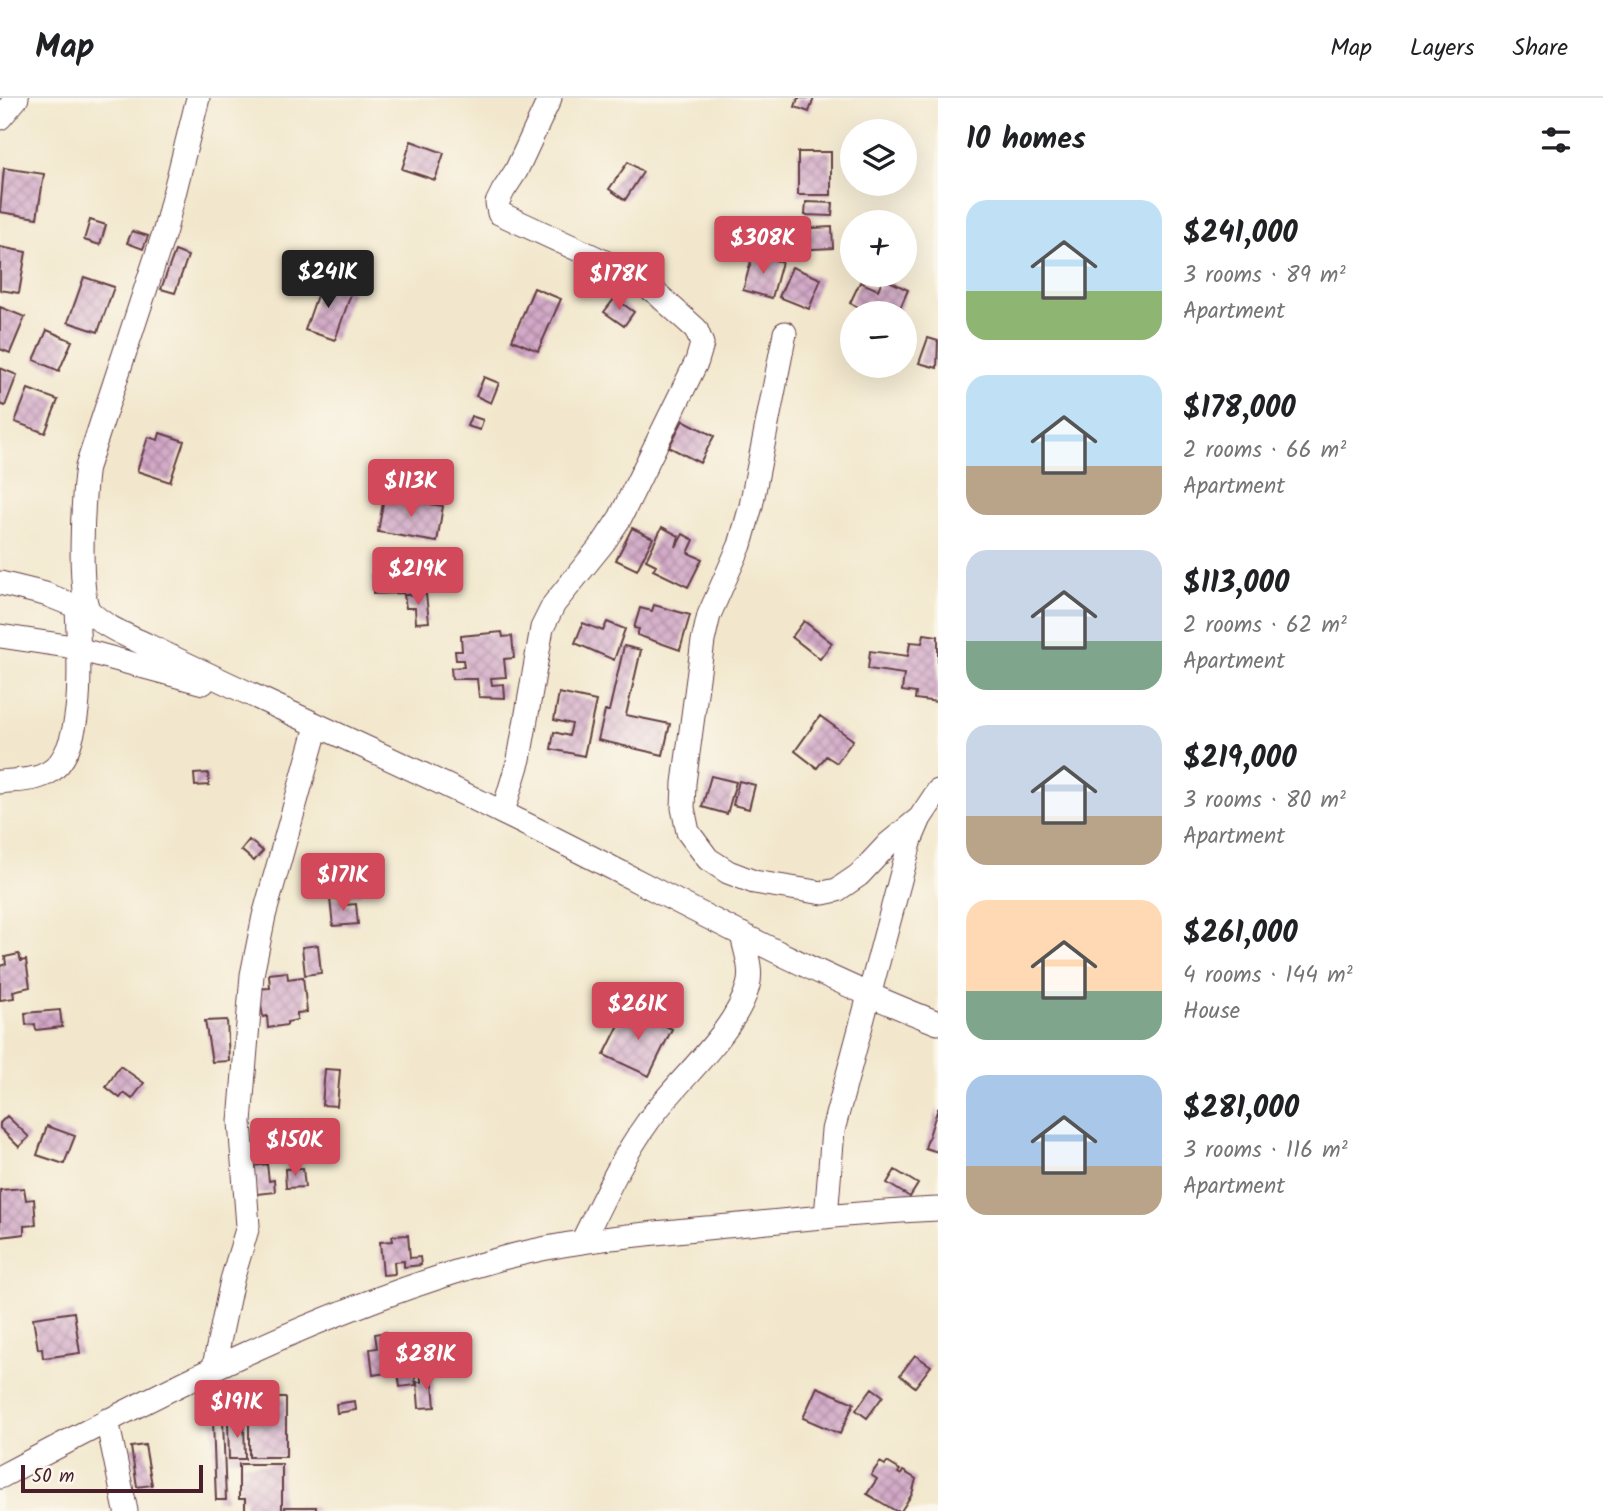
<!DOCTYPE html>
<html lang="en">
<head>
<meta charset="utf-8">
<style>
  :root { --surface:#fff; --page:#f6f6f6; --text:#202124; --muted:#757577; --line:#e0e0e0; --accent:#d1495b }
  body { margin:0; font-family:Kalam,sans-serif; background:var(--page); color:var(--text); height:100vh; display:flex; flex-direction:column; font-size:26px; white-space:nowrap }
  * { box-sizing:border-box; margin:0 }
  p { font-size:23px; color:var(--muted) }
  .icon { flex:none; width:38px; height:38px; fill:none; stroke:currentColor; stroke-width:2; stroke-linecap:round; stroke-linejoin:round }
  .map { position:relative; flex:1; overflow:hidden }
  .side { display:flex; flex-direction:column; background:var(--surface); width:665px }
  .side>* { flex:none }
  .controls { position:absolute; left:840px; top:21px; display:grid; gap:14px }
  .controls a { display:grid; place-items:center; width:77px; height:77px; border-radius:50%; background:var(--surface); box-shadow:0 7px 28px #0002; font-size:35px }
  .scale { position:absolute; left:21px; bottom:18px; width:182px; box-sizing:border-box; padding-left:7px; border:4px solid #4a1f2b; border-top:0; font-size:19px; line-height:24px; white-space:nowrap; color:#4a1f2b; -webkit-text-stroke:5px #fbf7ec; paint-order:stroke }
  .price { position:absolute; translate:-50% -60px; padding:0 16px; border-radius:7px; background:var(--accent); color:#fff; font-size:23px; line-height:46px; filter:drop-shadow(0 2px 4px #0008) }
  .price::after { content:''; position:absolute; left:50%; top:42px; width:21px; height:16px; margin-left:-10px; background:inherit; clip-path:polygon(0 0,100% 0,50% 100%) }
  .price.active { background:#222; color:#fff }
  ul { padding:0; list-style:none }
  li { display:flex; align-items:center; gap:21px; height:175px; padding:0 28px }
  li span { display:grid; place-items:center; flex:none; width:196px; height:140px; border-radius:21px; color:#555 }
  li>.icon { margin-inline-start:auto }
  span .icon { width:84px; height:84px; fill:#fffc; stroke-width:1 }
  li b { font-size:30px }
  h2 { display:flex; justify-content:space-between; align-items:center; height:84px; padding:0 28px; font-size:30px }
  header { display:flex; align-items:center; gap:42px; box-sizing:border-box; height:98px; padding:0 35px; background:var(--surface); border-bottom:2px solid var(--line) }
  header strong { font-size:33px }
  nav { display:flex; gap:38px; margin-inline-start:auto; font-size:24px }
  main { display:flex; flex:1; min-height:0 }
  .map>svg:first-child { display:block }
  .building { fill:url(#building-cross-hatch) }
  .lines { fill:none; stroke-linecap:round; stroke-linejoin:round }
  .minor-casing { stroke:#633d43; stroke-width:25 }
  .minor { stroke:#fff; stroke-width:23 }
</style>
</head>
<body>
<header>
<strong>Map</strong>
<nav><a>Map</a><a>Layers</a><a>Share</a></nav>
</header>
<main>
<div class="map">
<svg width="938" height="1413" viewBox="0 0 938 1413">
  <defs>
    <pattern id="building-cross-hatch" width="8" height="8" patternUnits="userSpaceOnUse" patternTransform="scale(1.75)"><rect width="8" height="8" fill="#d2a9c7"/><path d="M0 0l8 8M0 8l8-8" fill="none" stroke="#ac89a2"/></pattern>
  </defs>
  <rect width="100%" height="100%" fill="#fbf7ec"/>
  <filter id="ink" filterUnits="userSpaceOnUse"><feTurbulence type="fractalNoise" baseFrequency=".0143" numOctaves="2"/><feDisplacementMap in="SourceGraphic" scale="14" xChannelSelector="R" yChannelSelector="G"/><feConvolveMatrix kernelMatrix="1 2 1 2 8 2 1 2 1" color-interpolation-filters="sRGB"/></filter>
  <filter id="wash" filterUnits="userSpaceOnUse"><feTurbulence type="fractalNoise" baseFrequency=".00686" numOctaves="4" result="noise"/><feDisplacementMap in="SourceGraphic" scale="28" xChannelSelector="R" yChannelSelector="G"/><feGaussianBlur stdDeviation="1.57" result="paint"/><feColorMatrix in="noise" values="0 0 0 0 0 0 0 0 0 0 0 0 0 0 0 0 0 1.4 0 .05"/><feComposite in="paint" operator="in"/></filter>
  <g filter="url(#wash)">
    <rect width="100%" height="100%" fill="#f2e7cc"/>
    <g id="blocks">
      <path class="building" d="M798,0H814L809,14L795,9Z
        M411,43L444,55L435,82L402,71Z
        M798,54H831V97H798Z
        M628,64L643,74L625,102L609,91Z
        M4,70L44,76L37,120L0,114Z
        M806,104L833,105L832,118L805,117Z
        M90,122L106,127L100,147L84,142Z
        M832,129L833,150L791,152L790,131Z
        M132,133L148,138L143,151L127,145Z
        M0,149L26,154L19,195L0,192Z
        M175,153L188,158L175,195L161,191Z
        M753,156L782,164L772,200L743,192Z
        M792,169L821,181L809,211L779,199Z
        M84,179L114,189L98,234L68,224Z
        M883,180L908,192L898,215H855L858,209L850,205L860,184L878,192Z
        M322,183L352,193L335,242L305,232Z
        M534,190L561,201L538,253L512,242Z
        M615,200L634,214L624,228L604,214Z
        M0,209L25,219L10,255L0,251Z
        M47,232L72,243L59,273L34,262Z
        M928,240L938,243L937,270L919,265Z
        M0,270L17,277L5,308L0,306Z
        M484,279L499,285L491,305L476,298Z
        M28,291L58,302L45,335L15,324Z
        M471,318L483,322L480,332L467,328Z
        M683,322L714,338L700,365L669,349Z
        M160,335L184,343L170,384L137,373L148,339L158,342Z
        M384,399L443,408L437,444L378,434Z
        M662,429L679,438L676,449L683,436L694,442L688,455L702,461L688,489L653,472L656,467L646,462Z
        M632,430L653,440L637,472L616,462Z
        M373,478H403V495L373,496Z
        M426,496L429,524L416,525L415,510H406L404,497Z
        M654,507L690,517L680,552L637,537L639,531L634,530L640,510L652,513Z
        M804,523L832,545L820,561L792,539Z
        M607,524L625,531L614,562L575,545L583,525L603,533Z
        M502,534L503,539L512,538L514,560L504,561L506,579L491,580L492,587L504,586L505,600L479,599L477,581H452L451,570L464,569L463,562H456L455,553H462L461,538Z
        M924,536L938,538V604L915,601L916,595L902,593L904,576L868,571L870,553L908,558L910,544L922,545Z
        M624,548L641,552L626,617L670,626L663,657L598,642L605,613H609Z
        M559,595L596,603L584,658L551,651L554,634L569,638L572,626L554,622Z
        M820,618L853,642L837,665L826,658L817,670L795,653Z
        M208,675L209,687L195,688L194,676Z
        M711,678L736,684L727,716L702,709Z
        M739,683L755,687L749,711L733,707Z
        M249,742L263,753L254,763L241,752Z
        M353,762L368,766L360,798L345,794Z
        M345,800V807L356,806L358,826L333,828L330,801Z
        M318,847L321,875L305,877L302,849Z
        M19,856L21,863L26,862L30,889L13,893L14,900L0,902V868L6,866L5,859Z
        M287,874L288,881L303,879L307,914L297,915V922L287,924V927L268,930L267,918L263,919L261,907L256,908L254,891L270,890L269,876Z
        M628,909L672,931L649,978L604,957Z
        M60,912L62,929L36,932L35,926L26,927L25,915Z
        M227,922L229,963L212,964L205,923Z
        M120,968L144,985L132,1001L124,995L120,1000L106,989Z
        M325,971L340,972L337,1008L322,1007Z
        M938,1010V1054L925,1050Z
        M7,1018L29,1039L19,1049L0,1030V1025Z
        M47,1028L75,1038L64,1066L37,1057Z
        M267,1066L269,1083L274,1082L275,1094L257,1096L254,1068Z
        M303,1070L305,1089L286,1090L285,1071Z
        M895,1072L918,1086L910,1099L887,1085Z
        M24,1090L26,1102L34,1101L36,1127L24,1128V1136L0,1139V1092Z
        M408,1137L410,1160L420,1159L421,1167L404,1169V1163L394,1164L395,1176L383,1177L380,1144L393,1143L392,1138Z
        M74,1214L80,1255L43,1260L42,1250L38,1251L33,1220Z
        M386,1234L388,1248L406,1246L410,1271L373,1277L370,1251L377,1250L375,1236Z
        M915,1257L931,1268L915,1289L900,1277Z
        M414,1273L416,1287L400,1289L398,1274Z
        M432,1275L435,1309L419,1310L417,1284H421V1276Z
        M817,1289L854,1305L840,1336L803,1320Z
        M872,1290L883,1298L867,1320L856,1312Z
        M249,1300H286V1359H249Z
        M355,1303L356,1312L337,1315L336,1306Z
        M244,1322L245,1361H229L228,1323Z
        M213,1323H223L226,1402H216Z
        M145,1347L152,1387L137,1389L131,1349Z
        M880,1364L885,1367L887,1364L900,1372L898,1375L901,1377L903,1373L916,1381L912,1396L901,1413H896L867,1396L877,1381L871,1377Z
        M239,1366H282V1413H245V1401H239Z
        M285,1409H316V1413H285Z"/>
    </g>
  </g>
  <g filter="url(#ink)">
    <use href="#blocks" fill-opacity="0" stroke="#633d43" stroke-width="2"/>
    <g class="lines">
      <defs>
        <path id="minor" d="M198,0L165,132L87,369C83,391 77,501 90,514C105,529 128,538 147,547C265,605 387,657 505,716C649,786 788,867 938,925
          M0,20L17,0
          M785,235L751,408L740,447L709,517L703,543L684,685L683,710L688,734L708,761L728,774L754,784L823,795L837,792L859,777L888,746L920,720
          M0,485L45,496L88,513
          M0,538L67,548L203,585
          M0,684C16,682 34,683 48,675C89,652 78,549 77,509
          M503,714L519,661L542,530L554,506L604,444L620,420L697,263L702,246L696,231L655,194L620,171L499,115L497,105L503,93L516,73L550,0
          M826,1119L833,1032L911,741L920,720L938,693
          M583,1142C603,1102 621,1061 647,1025C675,984 735,936 748,888C753,871 745,853 742,836
          M214,1268L232,1182L248,1128L240,1024L252,877L264,818L317,628
          M107,1322L126,1413
          M0,1379C162,1293 325,1209 503,1160C570,1142 637,1137 706,1130C783,1123 861,1114 938,1111"/>
      </defs>
      <use href="#minor" class="minor-casing"/>
      <use href="#minor" class="minor"/>
    </g>
  </g>
</svg>
<div class="controls">
<a><svg class="icon" aria-label="layers" viewBox="0 0 24 24"><path d="M12 4l9 5-9 5-9-5zM3 14l9 5 9-5"/></svg></a>
<a>+</a>
<a>−</a>
</div>
<div class="scale">50 m</div>
<b class="price" style="left:763px;top:178px">$308K</b>
<b class="price active" style="left:328px;top:212px">$241K</b>
<b class="price" style="left:619px;top:214px">$178K</b>
<b class="price" style="left:411px;top:421px">$113K</b>
<b class="price" style="left:418px;top:509px">$219K</b>
<b class="price" style="left:343px;top:815px">$171K</b>
<b class="price" style="left:638px;top:944px">$261K</b>
<b class="price" style="left:295px;top:1080px">$150K</b>
<b class="price" style="left:426px;top:1294px">$281K</b>
<b class="price" style="left:237px;top:1342px">$191K</b>
</div>
<section class="side">
<h2>10 homes<svg class="icon" aria-label="filters" viewBox="0 0 24 24"><path d="M4 7h16M4 17h16"/><circle cx="9" cy="7" r="2"/><circle cx="15" cy="17" r="2"/></svg></h2>
<ul>
<li><span style="background:linear-gradient(#bfe0f5 65%,#8fb573 0)"><svg class="icon" aria-label="home" viewBox="0 0 24 24"><path d="M3 11l9-7 9 7M6 9v11h12V9"/></svg></span><div><b>$241,000</b><p>3 rooms · 89 m²</p><p>Apartment</p></div></li>
<li><span style="background:linear-gradient(#bfe0f5 65%,#b9a48a 0)"><svg class="icon" aria-label="home" viewBox="0 0 24 24"><path d="M3 11l9-7 9 7M6 9v11h12V9"/></svg></span><div><b>$178,000</b><p>2 rooms · 66 m²</p><p>Apartment</p></div></li>
<li><span style="background:linear-gradient(#c9d6e8 65%,#7fa58c 0)"><svg class="icon" aria-label="home" viewBox="0 0 24 24"><path d="M3 11l9-7 9 7M6 9v11h12V9"/></svg></span><div><b>$113,000</b><p>2 rooms · 62 m²</p><p>Apartment</p></div></li>
<li><span style="background:linear-gradient(#c9d6e8 65%,#b9a48a 0)"><svg class="icon" aria-label="home" viewBox="0 0 24 24"><path d="M3 11l9-7 9 7M6 9v11h12V9"/></svg></span><div><b>$219,000</b><p>3 rooms · 80 m²</p><p>Apartment</p></div></li>
<li><span style="background:linear-gradient(#ffd9b3 65%,#7fa58c 0)"><svg class="icon" aria-label="home" viewBox="0 0 24 24"><path d="M3 11l9-7 9 7M6 9v11h12V9"/></svg></span><div><b>$261,000</b><p>4 rooms · 144 m²</p><p>House</p></div></li>
<li><span style="background:linear-gradient(#a9c7e8 65%,#b9a48a 0)"><svg class="icon" aria-label="home" viewBox="0 0 24 24"><path d="M3 11l9-7 9 7M6 9v11h12V9"/></svg></span><div><b>$281,000</b><p>3 rooms · 116 m²</p><p>Apartment</p></div></li>
</ul>
</section>
</main>
</body>
</html>
